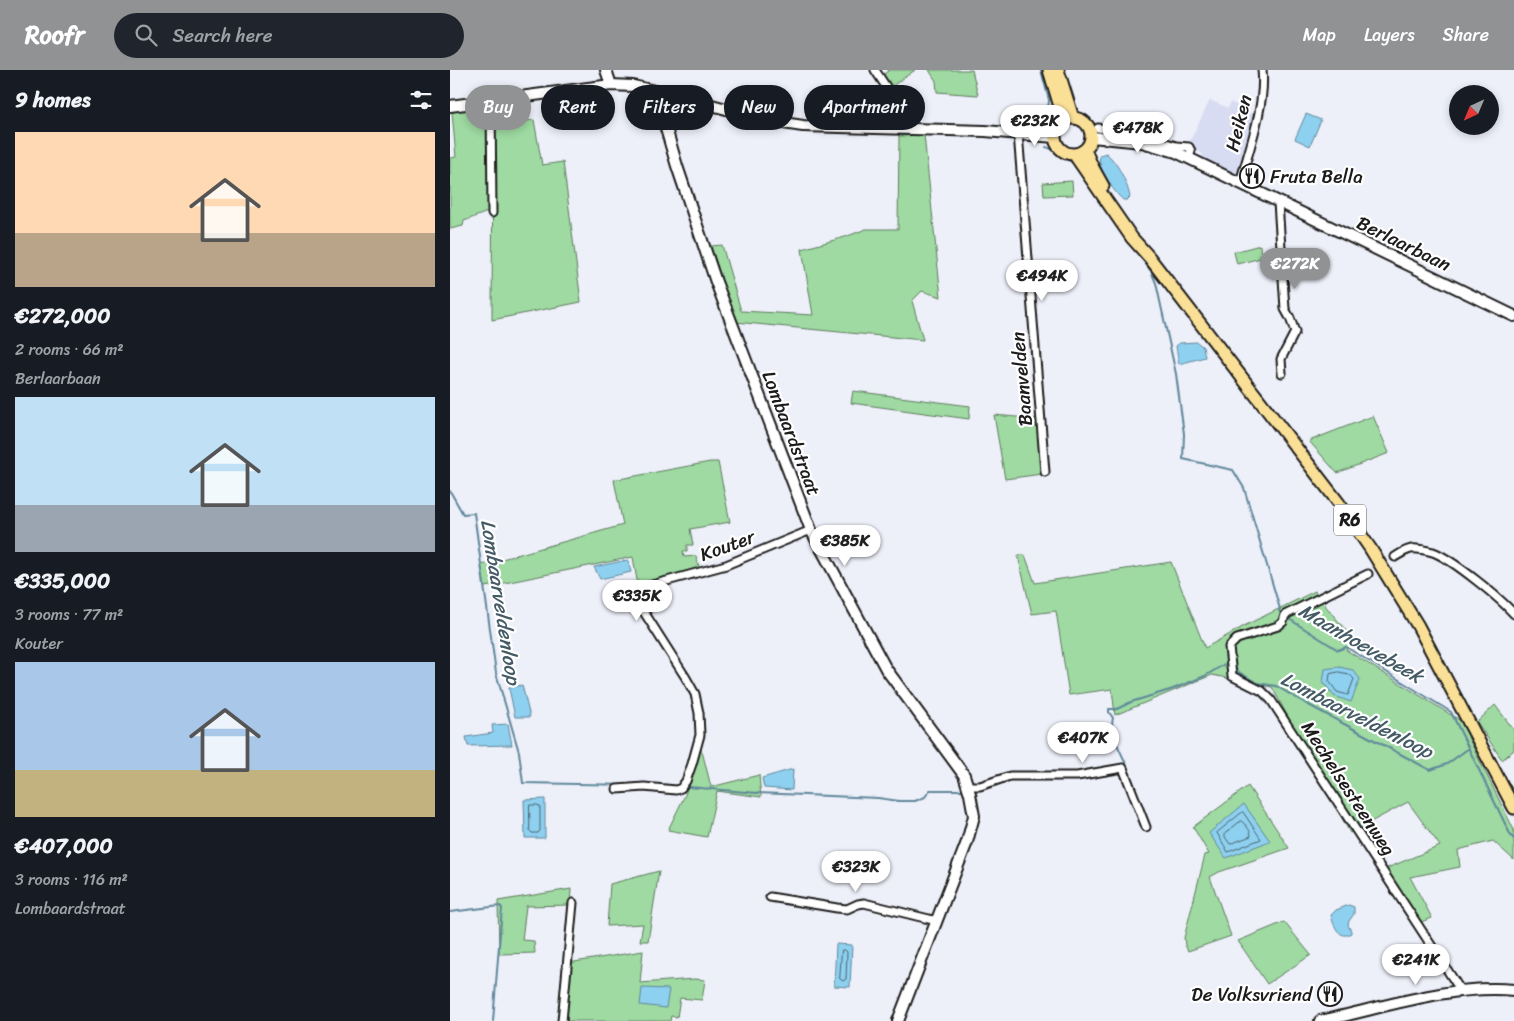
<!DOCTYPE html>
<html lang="en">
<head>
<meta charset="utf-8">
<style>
  :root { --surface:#171b24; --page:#20242c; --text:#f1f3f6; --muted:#9ea1a6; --accent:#919294 }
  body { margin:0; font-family:Sriracha,sans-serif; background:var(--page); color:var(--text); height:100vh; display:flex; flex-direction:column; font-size:19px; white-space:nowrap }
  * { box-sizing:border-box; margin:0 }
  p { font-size:16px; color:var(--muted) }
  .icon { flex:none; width:28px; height:28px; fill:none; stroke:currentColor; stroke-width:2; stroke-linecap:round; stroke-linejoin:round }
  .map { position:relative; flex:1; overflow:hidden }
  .sheet { display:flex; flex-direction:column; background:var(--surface); width:450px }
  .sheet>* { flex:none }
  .banner { position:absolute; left:15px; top:15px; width:475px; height:45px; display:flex; gap:10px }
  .needle { width:32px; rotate:224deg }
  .buttons { position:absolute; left:999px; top:15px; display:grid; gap:10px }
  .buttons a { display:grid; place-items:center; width:50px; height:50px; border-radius:50%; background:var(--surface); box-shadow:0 2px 8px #0003; font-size:25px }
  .price { position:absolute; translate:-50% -42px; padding:0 11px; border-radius:18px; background:#fff; color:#222; font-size:16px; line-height:32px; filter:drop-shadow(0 1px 2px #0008) }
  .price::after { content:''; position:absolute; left:50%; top:30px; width:15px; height:11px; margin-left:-8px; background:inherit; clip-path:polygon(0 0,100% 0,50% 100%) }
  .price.active { background:var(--accent); color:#fff }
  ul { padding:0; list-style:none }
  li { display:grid; align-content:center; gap:10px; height:265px; padding:0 15px }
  li span { display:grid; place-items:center; height:155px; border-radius:0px; color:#555 }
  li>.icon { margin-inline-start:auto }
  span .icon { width:90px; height:90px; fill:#fffc; stroke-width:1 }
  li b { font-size:21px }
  h2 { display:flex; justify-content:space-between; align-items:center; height:60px; padding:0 15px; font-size:21px }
  .tag { padding:0 18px; border-radius:22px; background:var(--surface); box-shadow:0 2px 8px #0003; font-size:18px; line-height:45px }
  .tag.active { background:var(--accent); color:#fff }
  header { display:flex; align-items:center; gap:30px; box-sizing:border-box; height:70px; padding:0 25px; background:var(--accent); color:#fff }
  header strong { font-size:24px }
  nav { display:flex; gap:28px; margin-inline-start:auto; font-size:18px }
  .search { width:350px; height:45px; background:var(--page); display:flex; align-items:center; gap:12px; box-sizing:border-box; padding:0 18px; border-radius:28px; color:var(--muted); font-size:19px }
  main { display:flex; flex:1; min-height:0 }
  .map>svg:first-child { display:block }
  .built { fill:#d7dcf2 }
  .green { fill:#9edaa1; stroke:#5d7b5e }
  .water { fill:#8ed0ef; stroke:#60889b }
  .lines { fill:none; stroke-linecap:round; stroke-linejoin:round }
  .shore { stroke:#4a6470; stroke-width:1 }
  .stream { stroke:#60889b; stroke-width:2 }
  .street-casing { stroke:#1c1c1c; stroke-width:11 }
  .secondary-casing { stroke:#1c1c1c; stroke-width:14 }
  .primary-casing { stroke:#1c1c1c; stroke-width:15 }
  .street { stroke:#fff; stroke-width:7 }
  .secondary { stroke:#fff; stroke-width:10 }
  .primary { stroke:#fadf96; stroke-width:11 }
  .labels { text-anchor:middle; stroke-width:4.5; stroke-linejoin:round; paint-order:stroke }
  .shield { fill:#fff; stroke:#606060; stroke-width:1 }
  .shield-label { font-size:18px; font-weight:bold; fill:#1c1c1c }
  .street-label { font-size:19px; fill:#1c1c1c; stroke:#fff }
  .poi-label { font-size:19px; fill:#1c1c1c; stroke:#fff; text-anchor:start }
  .water-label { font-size:20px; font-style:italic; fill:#445b66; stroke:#fff }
</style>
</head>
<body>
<header>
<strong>Roofr</strong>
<div class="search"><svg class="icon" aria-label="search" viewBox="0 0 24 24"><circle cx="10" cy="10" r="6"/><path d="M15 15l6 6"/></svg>Search here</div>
<nav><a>Map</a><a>Layers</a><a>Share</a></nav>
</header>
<main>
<section class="sheet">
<h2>9 homes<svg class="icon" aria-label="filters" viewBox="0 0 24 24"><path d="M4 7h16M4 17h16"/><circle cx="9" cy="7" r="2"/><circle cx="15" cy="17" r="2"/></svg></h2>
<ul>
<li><span style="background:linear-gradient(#ffd9b3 65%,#b9a48a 0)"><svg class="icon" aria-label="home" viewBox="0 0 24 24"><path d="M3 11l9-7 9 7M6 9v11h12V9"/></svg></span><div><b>€272,000</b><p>2 rooms · 66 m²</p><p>Berlaarbaan</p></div></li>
<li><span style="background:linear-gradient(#bfe0f5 70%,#9aa5b1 0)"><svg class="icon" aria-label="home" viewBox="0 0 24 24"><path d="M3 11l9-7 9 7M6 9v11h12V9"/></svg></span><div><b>€335,000</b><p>3 rooms · 77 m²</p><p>Kouter</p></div></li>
<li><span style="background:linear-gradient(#a9c7e8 70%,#c2b280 0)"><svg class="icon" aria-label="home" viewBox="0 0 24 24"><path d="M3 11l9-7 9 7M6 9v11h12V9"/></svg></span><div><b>€407,000</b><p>3 rooms · 116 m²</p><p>Lombaardstraat</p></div></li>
</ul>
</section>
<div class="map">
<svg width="1064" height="951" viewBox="0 0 1064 951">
  <rect width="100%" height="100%" fill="#edeff9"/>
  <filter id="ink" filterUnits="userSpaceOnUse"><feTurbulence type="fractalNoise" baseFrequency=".02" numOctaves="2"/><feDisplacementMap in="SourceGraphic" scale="10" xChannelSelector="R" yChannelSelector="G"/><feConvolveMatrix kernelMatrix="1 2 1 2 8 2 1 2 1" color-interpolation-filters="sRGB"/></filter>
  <g filter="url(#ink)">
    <path class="built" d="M760,30L778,38L781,32L804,45L786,105L751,89L753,84L744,79L739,73Z"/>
    <path class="green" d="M439,0H465L441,17L433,5Z
      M479,0H522L528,25L487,22L486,11Z
      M39,36L40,141L14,151L13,156L0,159V88L6,87L2,42Z
      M84,50L92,95L113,92L131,232L42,250L43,55Z
      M474,65L491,227L472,221L462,231L473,270L285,252L261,176L272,175L291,241L363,245L352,179L395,167L416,159H448L449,66Z
      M622,111L623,125L594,126L593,113Z
      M810,175L811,188L787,194L784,182Z
      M403,321L520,336L519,349L401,333Z
      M544,345L589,349L592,404L555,409Z
      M923,346L939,383L887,403L859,371Z
      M260,392H268L280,452L240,459L243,475H237V481H233L234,487L246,486L250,500L188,516L183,487L35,517L31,495L173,455L164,410Z
      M575,485L585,513L721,492L755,578L796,555L865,521L868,527L905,571L896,580L1024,659L1018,667L1064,760V790L1043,771L1008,780L1010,797L960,807L982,848L968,853L935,799L990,776L958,732L900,763L822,617L762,605L665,645L662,619L619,625L606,541L582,544L568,486Z
      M1045,635L1064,660V680L1052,690L1027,652Z
      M252,681L261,717L309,705L311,727L267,721L257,767L218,760L235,725L249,682Z
      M798,716L839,778L769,802L760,807L781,866L738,881L735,875L734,868L755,785L759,784L743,757Z
      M209,801L198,871H190L193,854L157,856L160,814Z
      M121,819L120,835L76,836L72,870L84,871L85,883L49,884L48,831Z
      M834,852L861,885L817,914L788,871Z
      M193,881L190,913L245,909L255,910L252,930L230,928L227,947L221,946L220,951H114L118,893Z"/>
    <path class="water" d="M856,44L871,50L860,76L845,69Z
      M656,83C668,93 677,112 680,127L677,130H673C664,122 646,97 650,85Z
      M747,272L753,277L755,287L729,294L726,276L730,273Z
      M178,490L181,502L150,509L144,497Z
      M889,597L903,600L910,609L901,632L884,626L873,612L875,599Z
      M72,615L80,647H65L59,618Z
      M58,654L62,675L18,676L16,667L43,663L42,655Z
      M343,699L342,720L314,718L312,708Z
      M95,729V768H75L74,730Z
      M794,734L820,771L776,788L759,763Z
      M899,835L904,837V844L899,851L898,855L901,861V863C890,871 883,855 881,845L886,840Z
      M386,874L402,875L400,917L384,916Z
      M192,918L219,919L216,938L190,935Z"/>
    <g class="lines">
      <path class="shore" d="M889,602L899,604L904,609L898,625L887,622L879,611L880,604Z
        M80,735H87L90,736V761L88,763H82L80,761Z
        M793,742L811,769L778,782L767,763Z
        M791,751C795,753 801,761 801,766L780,774L775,767V764Z
        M392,880H395L397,882L396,909L393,911L390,909Z"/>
      <path class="stream" d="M581,50C591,47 599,41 599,30L591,0
        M596,77C605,79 612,88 622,92L667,157
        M682,176L701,201L706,213L726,304L734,364L733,389L783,400L794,418L830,539L829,541L832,544
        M0,421L13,444L24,443L46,603L69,682L73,713L182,715
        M836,547L888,580L896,577L1001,642L1061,766L1064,769
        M784,595L787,601L807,613L826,616L855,633L980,700L997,694L1019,678
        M676,694C671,681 659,663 663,648L659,642V639H667L681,632L723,619L755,606L773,595H776
        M636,708L646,706
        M215,716H227
        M239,717L307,723L428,728L449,731H465L475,727L480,720H513
        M0,842L50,836L52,838L43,951"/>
      <defs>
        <path id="street" d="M425,0L464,59
          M41,30L42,143
          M648,58L688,64L726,76L739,77L741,81L739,88
          M568,63L595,402
          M790,113C799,79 816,34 812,0
          M828,132L835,239L840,248L845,262L831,289L832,303
          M945,487C953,482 959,478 967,479C972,479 978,481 983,482C1002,489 1050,528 1064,544
          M918,504L835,545L833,552L828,556L787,569L779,577L782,606L812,621L821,630L1011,921
          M517,716H530L560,706H627L673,698L696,757
          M167,719L194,717L226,720L231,718L236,711L242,694L250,665L249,643L245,624L236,608L187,531L186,522L191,518L276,495L361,460
          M320,827L387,838L397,839L408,834L414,833L487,851
          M112,951L123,833"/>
        <path id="secondary" d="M156,0L161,15
          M205,21L227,96L266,212L361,460L436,599L514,705L520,724L524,746L517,772L448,951
          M0,36L161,15L183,16L205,21L236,28L320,51L353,56L535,61L605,67
          M642,67L692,72L726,82L1064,246
          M870,951C933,938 1000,914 1064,920"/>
        <path id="primary" d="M599,0L614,50
          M608,0L623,48
          M605 66a18 18 0 1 1 36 0a18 18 0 1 1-36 0Z
          M635,80L643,98L653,116
          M624,84L682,168L699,187L888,432L920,478L968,556L1064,738"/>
      </defs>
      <use href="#street" class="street-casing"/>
      <use href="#secondary" class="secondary-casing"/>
      <use href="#primary" class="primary-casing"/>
      <use href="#street" class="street"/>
      <use href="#secondary" class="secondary"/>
      <use href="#primary" class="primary"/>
    </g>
  </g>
  <defs>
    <symbol id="restaurant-ring" viewBox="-11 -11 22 22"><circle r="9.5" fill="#fff" stroke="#1c1c1c" stroke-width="1.5"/><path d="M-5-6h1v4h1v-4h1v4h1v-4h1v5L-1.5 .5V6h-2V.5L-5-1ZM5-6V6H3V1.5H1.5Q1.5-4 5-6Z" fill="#1c1c1c"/></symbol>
  </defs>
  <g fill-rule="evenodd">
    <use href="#restaurant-ring" x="788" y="92" width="28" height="28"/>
    <use href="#restaurant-ring" x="866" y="910" width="28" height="28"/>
  </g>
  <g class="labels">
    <rect class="shield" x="884" y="434.5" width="32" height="31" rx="4"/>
    <g class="shield-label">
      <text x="900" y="456">R6</text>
    </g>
    <g class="street-label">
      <text transform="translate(788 53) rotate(-76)" y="7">Heiken</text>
      <text transform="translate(954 173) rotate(26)" y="7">Berlaarbaan</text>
      <text transform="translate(571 309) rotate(-95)" y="7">Baanvelden</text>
      <text transform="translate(342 363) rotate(69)" y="7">Lombaardstraat</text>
      <text transform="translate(277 475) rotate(-20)" y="7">Kouter</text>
      <text transform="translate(899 718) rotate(57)" y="7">Mechelsesteenweg</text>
    </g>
    <g class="poi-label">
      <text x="820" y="113">Fruta Bella</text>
      <text x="862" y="931" text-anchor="end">De Volksvriend</text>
    </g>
    <g class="water-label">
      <text transform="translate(51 532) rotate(81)" y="7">Lombaarveldenloop</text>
      <text transform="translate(911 573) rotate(30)" y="7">Maanhoevebeek</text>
      <text transform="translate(907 645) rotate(27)" y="7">Lombaarveldenloop</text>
    </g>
  </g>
</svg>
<div class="buttons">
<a><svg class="needle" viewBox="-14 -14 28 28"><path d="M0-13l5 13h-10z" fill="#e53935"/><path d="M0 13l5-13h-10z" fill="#9ea1a6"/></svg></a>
</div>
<b class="price" style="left:585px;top:77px">€232K</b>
<b class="price" style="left:688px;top:84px">€478K</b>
<b class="price active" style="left:845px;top:220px">€272K</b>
<b class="price" style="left:592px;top:232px">€494K</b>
<b class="price" style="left:395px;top:497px">€385K</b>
<b class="price" style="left:187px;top:552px">€335K</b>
<b class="price" style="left:633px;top:694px">€407K</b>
<b class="price" style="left:406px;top:823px">€323K</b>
<b class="price" style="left:966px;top:916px">€241K</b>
<div class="banner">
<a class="tag active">Buy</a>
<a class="tag">Rent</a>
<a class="tag">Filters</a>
<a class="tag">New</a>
<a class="tag">Apartment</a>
</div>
</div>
</main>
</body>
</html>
